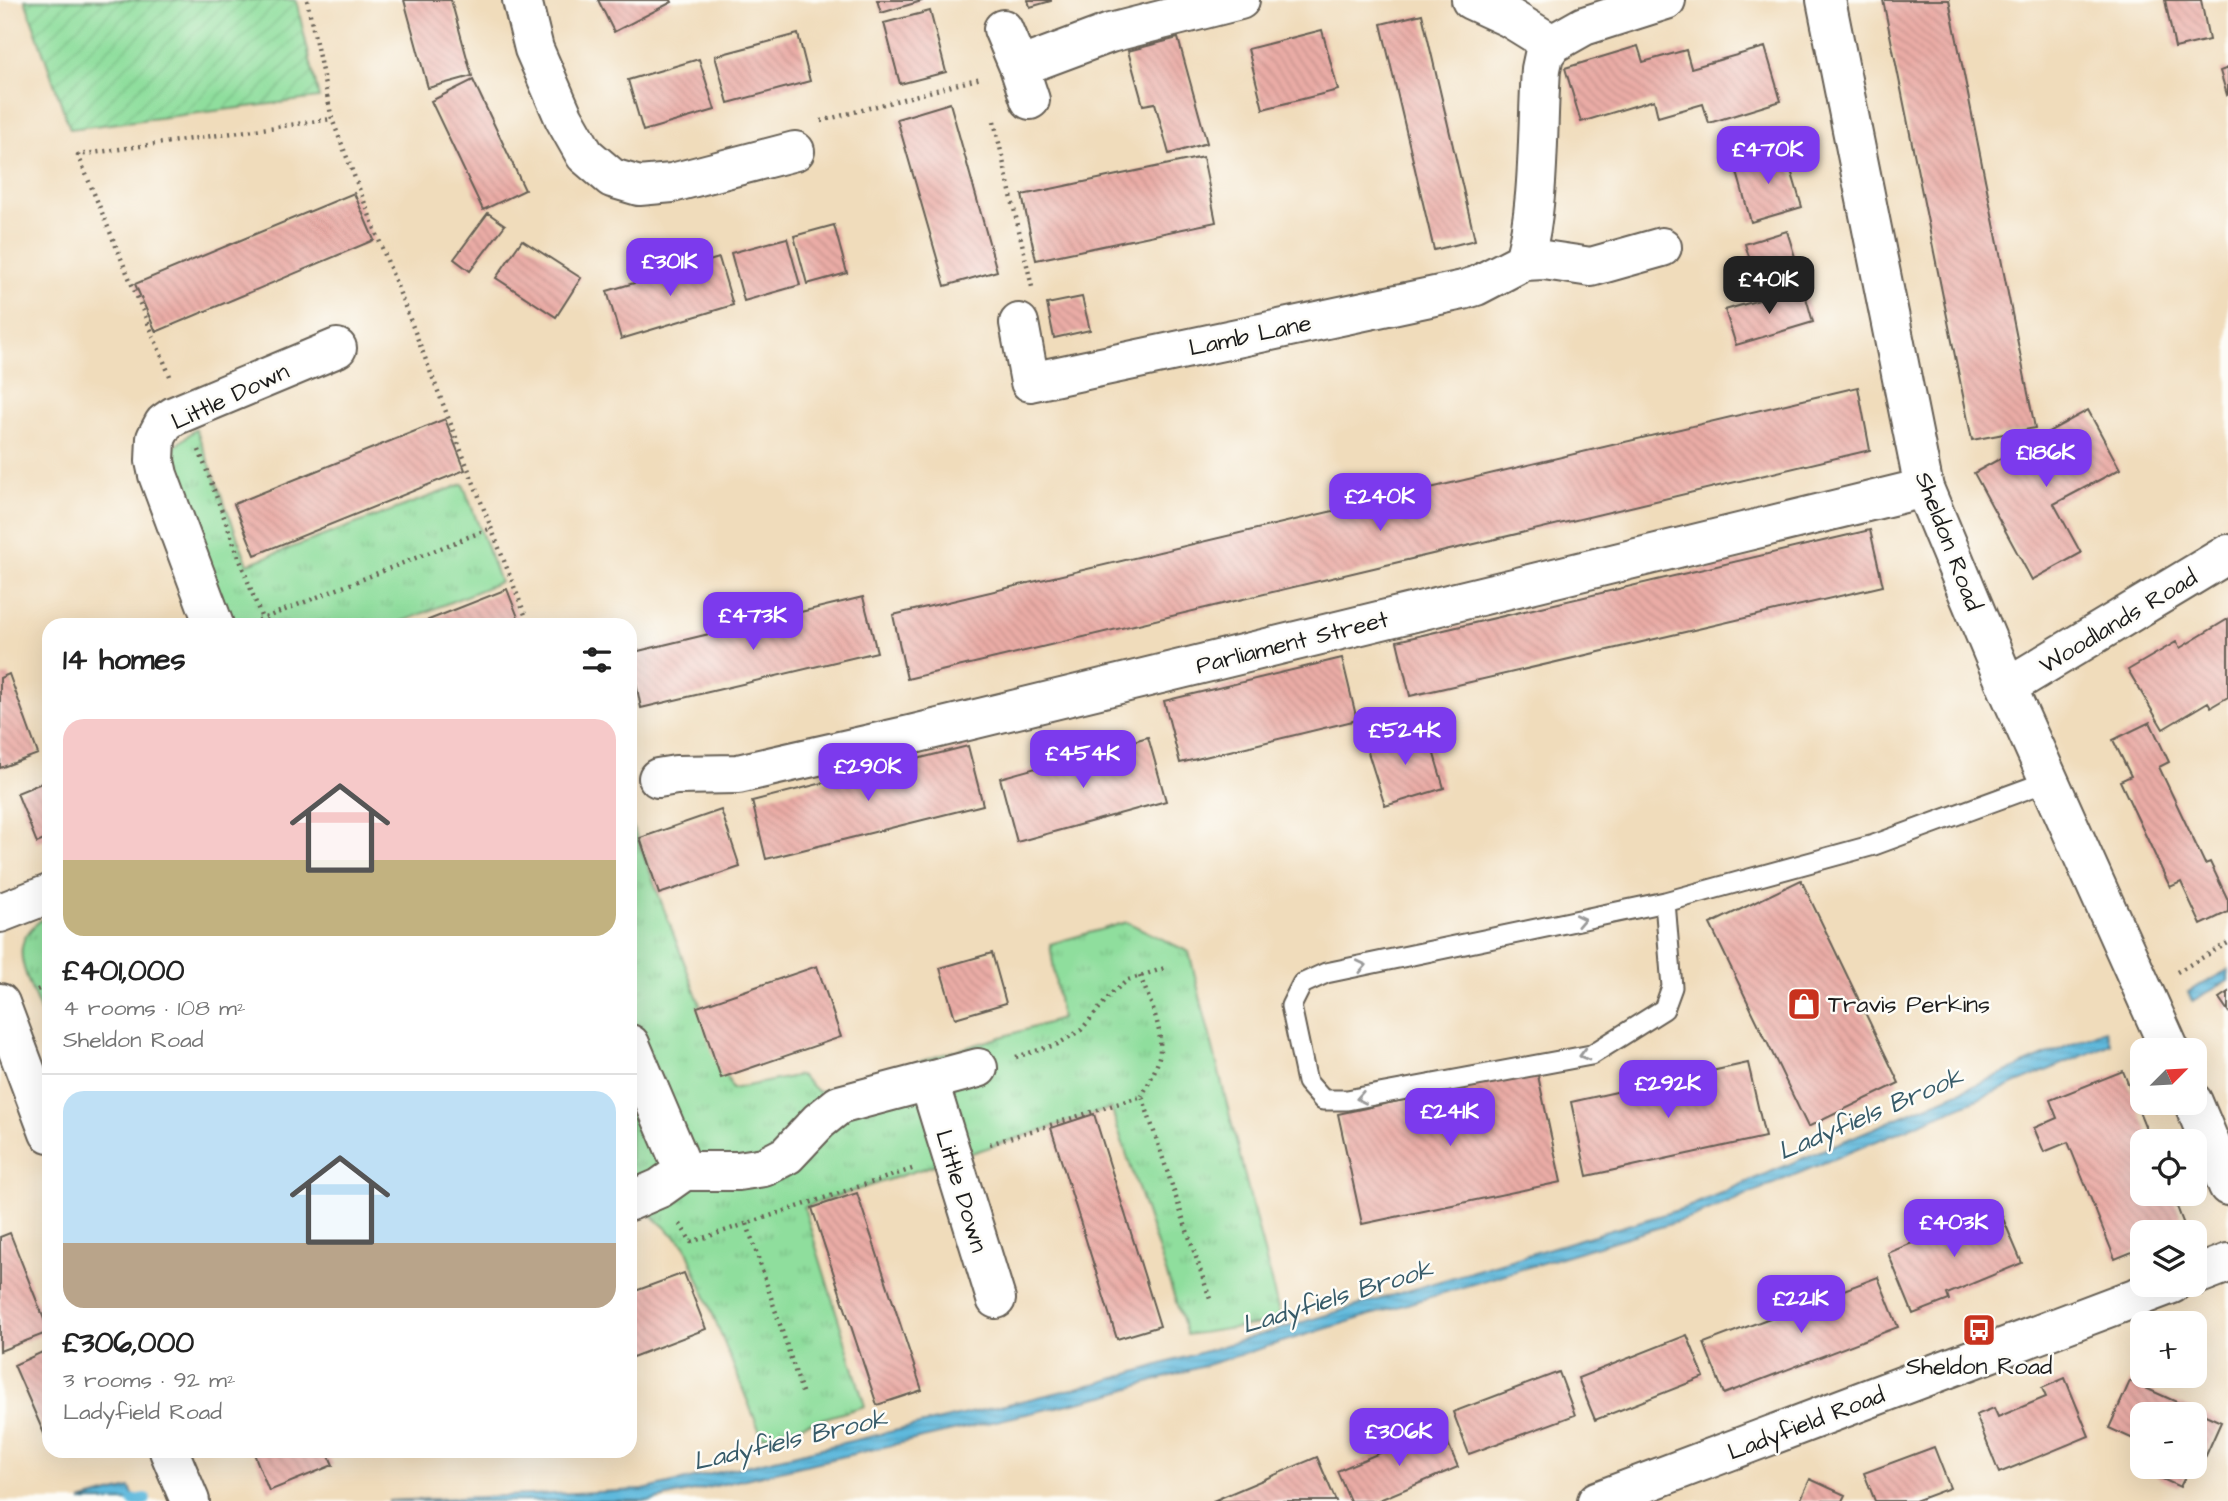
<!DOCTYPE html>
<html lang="en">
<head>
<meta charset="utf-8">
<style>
  :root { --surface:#fff; --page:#f2f2f2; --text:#222; --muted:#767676; --line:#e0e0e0; --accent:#7c3aed }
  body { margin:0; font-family:"Architects Daughter",sans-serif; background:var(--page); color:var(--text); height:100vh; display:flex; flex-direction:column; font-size:26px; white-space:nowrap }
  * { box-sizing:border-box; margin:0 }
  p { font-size:23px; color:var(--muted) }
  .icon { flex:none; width:38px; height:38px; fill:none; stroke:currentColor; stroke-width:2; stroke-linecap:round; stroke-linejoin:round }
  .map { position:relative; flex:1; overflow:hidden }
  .side { position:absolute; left:42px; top:618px; width:595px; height:840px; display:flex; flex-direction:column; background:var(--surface); border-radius:21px; box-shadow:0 7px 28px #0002 }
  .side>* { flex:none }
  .needle { width:46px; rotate:66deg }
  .buttons { position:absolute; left:2130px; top:1038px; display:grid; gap:14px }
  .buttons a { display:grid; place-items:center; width:77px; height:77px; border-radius:14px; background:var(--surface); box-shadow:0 7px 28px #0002; font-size:35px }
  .price { position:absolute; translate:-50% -60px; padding:0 16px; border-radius:14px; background:var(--accent); color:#fff; font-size:23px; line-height:46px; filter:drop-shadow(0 2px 4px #0008) }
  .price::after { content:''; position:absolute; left:50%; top:42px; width:21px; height:16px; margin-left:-10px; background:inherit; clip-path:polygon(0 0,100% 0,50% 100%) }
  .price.current { background:#222; color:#fff }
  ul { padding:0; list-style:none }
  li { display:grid; align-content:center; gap:14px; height:371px; padding:0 21px }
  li+li { border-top:2px solid var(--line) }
  li span { display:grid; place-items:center; height:217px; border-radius:21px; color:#555 }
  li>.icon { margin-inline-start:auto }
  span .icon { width:126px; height:126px; fill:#fffc; stroke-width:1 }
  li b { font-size:30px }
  h2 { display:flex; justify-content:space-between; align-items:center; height:84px; padding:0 21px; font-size:30px }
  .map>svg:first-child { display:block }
  .grass { fill:url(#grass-tufts); stroke:#567d5c; stroke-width:2 }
  .garden { fill:url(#garden-furrows); stroke:#567d5c; stroke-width:2 }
  .water { fill:url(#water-rules); stroke:#3e6a7c; stroke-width:2 }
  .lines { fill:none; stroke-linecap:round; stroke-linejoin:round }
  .stream { stroke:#5fb9dd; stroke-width:12 }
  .building { fill:url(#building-back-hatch) }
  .service-casing { stroke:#665f54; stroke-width:23 }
  .minor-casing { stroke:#665f54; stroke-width:42 }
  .path { stroke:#665f54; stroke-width:4.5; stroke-dasharray:2 5; stroke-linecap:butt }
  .service { stroke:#fff; stroke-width:19 }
  .minor { stroke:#fff; stroke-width:38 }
  .oneway { stroke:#999 }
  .labels { text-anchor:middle; stroke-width:5; stroke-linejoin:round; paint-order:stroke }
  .street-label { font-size:24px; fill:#1c1c1c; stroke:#fdfcf7 }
  .poi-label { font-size:24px; fill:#1c1c1c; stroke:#fdfcf7; text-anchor:start }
  .water-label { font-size:26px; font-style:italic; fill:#375b69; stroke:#fdfcf7 }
</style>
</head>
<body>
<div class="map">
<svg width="2228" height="1501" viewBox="0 0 2228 1501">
  <defs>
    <pattern id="grass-tufts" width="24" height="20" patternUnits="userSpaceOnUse" patternTransform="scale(1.75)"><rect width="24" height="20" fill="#8fde9d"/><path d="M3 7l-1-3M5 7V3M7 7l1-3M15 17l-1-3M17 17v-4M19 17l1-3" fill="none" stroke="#7bbe87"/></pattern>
    <pattern id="garden-furrows" width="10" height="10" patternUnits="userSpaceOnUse" patternTransform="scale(1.75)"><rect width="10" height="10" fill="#8fde9d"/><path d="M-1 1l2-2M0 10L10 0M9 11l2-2" fill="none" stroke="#7bbe87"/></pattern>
    <pattern id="water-rules" width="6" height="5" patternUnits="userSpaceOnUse" patternTransform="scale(1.75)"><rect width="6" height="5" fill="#5fb9dd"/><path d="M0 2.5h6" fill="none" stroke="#529ebd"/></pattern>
    <pattern id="building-back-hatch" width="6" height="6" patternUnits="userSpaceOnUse" patternTransform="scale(1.75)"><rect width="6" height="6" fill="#eaaca6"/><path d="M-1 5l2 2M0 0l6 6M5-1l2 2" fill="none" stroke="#c8938e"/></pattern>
  </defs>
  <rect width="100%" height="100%" fill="#fdfcf7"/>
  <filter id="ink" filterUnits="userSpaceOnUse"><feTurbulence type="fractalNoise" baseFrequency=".0143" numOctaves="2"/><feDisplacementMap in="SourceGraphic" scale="14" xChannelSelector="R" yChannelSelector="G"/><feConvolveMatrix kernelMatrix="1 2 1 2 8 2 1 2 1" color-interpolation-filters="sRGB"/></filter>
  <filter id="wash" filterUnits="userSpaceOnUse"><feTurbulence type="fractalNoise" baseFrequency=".00686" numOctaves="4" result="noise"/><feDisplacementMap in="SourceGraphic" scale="28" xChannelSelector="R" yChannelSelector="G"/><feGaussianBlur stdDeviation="1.57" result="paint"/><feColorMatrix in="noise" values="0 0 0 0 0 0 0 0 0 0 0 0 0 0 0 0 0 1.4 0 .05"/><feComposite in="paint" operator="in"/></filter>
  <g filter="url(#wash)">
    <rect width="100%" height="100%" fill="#f0dcbb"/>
    <path class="grass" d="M196,429L248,564L463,484L500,582L394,625H231L172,471L174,447Z
      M630,819L732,1089L800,1075L818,1092L1061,1019L1050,944L1127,922L1189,952L1281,1321L1187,1335L1111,1108L804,1207L865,1406L762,1437L685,1245L630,1196Z
      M49,914V1034C43,1018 37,1002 30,986C17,952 16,936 49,914Z"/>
    <path class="garden" d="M25,0H296L319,98L70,129Z"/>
    <path class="water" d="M2228,970V981L2192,1001L2188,992Z
      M2105,1030L2111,1044L1693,1217L1108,1395L650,1501H388L643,1490L1102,1382L1688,1207Z
      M130,1488L136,1501H81L87,1499Z"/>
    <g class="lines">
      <path class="stream" d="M134,1501L145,1499"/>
    </g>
    <g id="blocks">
      <path class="building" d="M404,0H451L472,76L428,88Z
        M598,0H671L672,2L614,32Z
        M877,0H922V1L881,13Z
        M1028,0H1051V1L1030,7Z
        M1883,0H1949L2035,428L1972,440Z
        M2165,0H2201L2209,40L2175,48Z
        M930,11L946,72L900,84L884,23Z
        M1422,14L1475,240L1434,250L1381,24Z
        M1322,30L1338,90L1263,109L1248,49Z
        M798,34L810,81L728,103L715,56Z
        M1178,38L1207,143L1169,154L1155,103L1143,105L1128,51Z
        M1638,46L1643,62L1686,50L1691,68L1765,47L1781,101L1709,123L1703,104L1658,117L1654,100L1581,122L1565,68Z
        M699,59L715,110L643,131L628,80Z
        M2228,68V94L2227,95L2220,71Z
        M473,80L525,190L483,210L431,101Z
        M950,103L997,271L945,286L897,119Z
        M1785,150L1802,207L1751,222L1735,165Z
        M1203,157L1216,222L1036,260L1022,195Z
        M354,193L374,240L156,332L135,284Z
        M488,213L505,225L470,271L454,259Z
        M834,225L847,273L807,284L794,236Z
        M1787,231L1803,283L1761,295L1745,244Z
        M787,238L800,285L744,301L731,253Z
        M522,240L581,278L556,317L496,278Z
        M719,258L733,305L621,339L607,291Z
        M1803,287L1813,322L1736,345L1725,310Z
        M1082,297L1090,330L1054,338L1047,304Z
        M1858,387L1870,450L907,679L893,615Z
        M2088,410L2120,469L2054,504L2081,553L2032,580L1974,473Z
        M445,419L465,470L255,555L234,504Z
        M1870,530L1883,586L1410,696L1397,641Z
        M507,589L521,625H416Z
        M863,597L877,652L641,708L630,653Z
        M2228,619V697L2211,707L2208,702L2163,729L2128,670L2176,642L2180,648Z
        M1342,658L1357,720L1180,763L1164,701Z
        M9,674L38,754L0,768V678Z
        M2150,722L2169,762L2159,767L2205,864L2210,862L2228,900V912L2201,925L2181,882L2170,887L2120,781L2131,776L2113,740Z
        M1426,727L1444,788L1385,806L1366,746Z
        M1148,737L1166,801L1017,842L1000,778Z
        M968,746L983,805L766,859L752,801Z
        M49,780V838L37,843L17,793Z
        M721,810L740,867L659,894L640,838Z
        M1801,880L1899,1083L1808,1127L1710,924Z
        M992,953L1006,1003L955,1018L940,968Z
        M817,966L841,1037L721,1078L697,1007Z
        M2228,992V1011L2219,998Z
        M1748,1063L1765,1137L1587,1176L1571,1102Z
        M1537,1071L1561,1182L1362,1224L1338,1114Z
        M2123,1071L2151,1141H2142V1194H2172L2186,1230L2181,1232H2142V1248L2115,1259L2068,1142L2044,1152L2034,1128L2057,1118L2050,1100Z
        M1094,1114L1160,1326L1117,1339L1051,1128Z
        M857,1193L922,1390L877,1405L812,1208Z
        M1998,1207L2022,1263L1947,1294L1949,1300L1913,1314L1888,1253Z
        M10,1233L49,1332L0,1351V1237Z
        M684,1273L706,1329L630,1358V1293Z
        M1878,1277L1898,1327L1724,1394L1704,1343Z
        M1687,1335L1704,1377L1595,1420L1578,1378Z
        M49,1349V1445L14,1365Z
        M1559,1372L1575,1415L1469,1454L1453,1412Z
        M2065,1378L2089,1436L1999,1473L1976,1415L1994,1408L1998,1417L2046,1397L2042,1388Z
        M2130,1381L2221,1422L2199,1471L2190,1467L2180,1487L2140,1469L2141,1466H2194V1414H2142V1443L2109,1428Z
        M1441,1427L1458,1467L1377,1501H1350L1337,1471Z
        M1934,1447L1950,1488L1915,1501H1875L1864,1473Z
        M253,1451H327L333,1465L269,1491Z
        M1317,1457L1336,1501H1213Z
        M1810,1479L1845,1495L1842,1501H1800Z"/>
    </g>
  </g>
  <g filter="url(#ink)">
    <use href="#blocks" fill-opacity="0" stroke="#665f54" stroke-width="2"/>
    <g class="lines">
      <defs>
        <path id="service" d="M1665,902L1672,987L1664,1009L1591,1055L1347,1100H1323L1307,1082L1291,1006L1302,984L1326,973L1665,902L1874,845L2051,780"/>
        <path id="minor" d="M522,0L534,49L564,118L585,155L612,178L639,186L672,183L795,151
          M1471,0L1510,18L1552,44L1584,26L1666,0
          M1826,0L1924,488L2007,687L2170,1050
          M1003,29L1019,67L1110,33L1240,0
          M1019,67L1030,100
          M1524,261L1544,260L1591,267L1662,247
          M1019,323L1030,382L1463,290L1476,286L1524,261C1540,203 1537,130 1541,69L1544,55L1552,44
          M214,625L158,475L155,461L156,438L164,423L174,416L337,348
          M2007,687L2228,554
          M658,778L676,775L738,774L910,735L1924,488
          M0,913L49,894
          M0,1003L49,1133
          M630,1044L684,1171L660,1188L630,1201
          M929,1082L996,1299
          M2193,1102L2228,1186
          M684,1171H738L764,1167L787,1155L819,1121L839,1105L978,1068
          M2194,1276L2228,1263
          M169,1451L190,1501
          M1597,1501L2172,1284"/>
      </defs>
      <use href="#service" class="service-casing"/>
      <use href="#minor" class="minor-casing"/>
      <path class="path" d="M307,0L332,119L529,625
        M821,121L981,78
        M994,121L1032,287
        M170,376L78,155L332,119
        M199,450L262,619
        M252,623L491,528
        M2177,972L2228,943
        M1140,976C1149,999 1162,1025 1160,1050C1159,1066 1149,1082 1142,1096
        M37,990L49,985
        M1016,1057L1058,1044L1081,1030L1113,992L1128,980L1168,967
        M990,1144L1142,1096L1211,1302
        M680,1224L691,1242L915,1168
        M747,1224L803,1395"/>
      <use href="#service" class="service"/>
      <use href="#minor" class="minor"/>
    </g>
    <defs><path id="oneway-chevron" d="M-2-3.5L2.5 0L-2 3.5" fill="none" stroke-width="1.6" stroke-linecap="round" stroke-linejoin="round" transform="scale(1.75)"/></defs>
    <g class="oneway">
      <use href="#oneway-chevron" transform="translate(1580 920) rotate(-12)"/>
      <use href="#oneway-chevron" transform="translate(1362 966) rotate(-12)"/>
      <use href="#oneway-chevron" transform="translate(1584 1055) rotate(165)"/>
      <use href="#oneway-chevron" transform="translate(1361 1098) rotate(169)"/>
    </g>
  </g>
  <defs>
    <symbol id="shop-square" viewBox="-11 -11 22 22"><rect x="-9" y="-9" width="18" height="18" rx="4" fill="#c8321e" stroke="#fdfcf7"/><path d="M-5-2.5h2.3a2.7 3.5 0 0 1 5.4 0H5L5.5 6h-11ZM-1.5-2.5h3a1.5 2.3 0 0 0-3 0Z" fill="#fff"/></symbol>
    <symbol id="bus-square" viewBox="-11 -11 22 22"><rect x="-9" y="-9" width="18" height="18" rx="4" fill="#c8321e" stroke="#fdfcf7"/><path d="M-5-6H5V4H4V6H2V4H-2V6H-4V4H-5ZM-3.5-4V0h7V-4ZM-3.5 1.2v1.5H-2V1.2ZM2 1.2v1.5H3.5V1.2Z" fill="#fff"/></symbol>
  </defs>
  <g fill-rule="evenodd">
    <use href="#shop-square" x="1785" y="985" width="38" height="38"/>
    <use href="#bus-square" x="1960" y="1311" width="38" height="38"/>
  </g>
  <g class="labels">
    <g class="street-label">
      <text transform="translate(1250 335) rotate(-12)" y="8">Lamb Lane</text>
      <text transform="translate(230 396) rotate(-25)" y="8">Little Down</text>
      <text transform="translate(1949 541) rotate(69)" y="8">Sheldon Road</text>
      <text transform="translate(2118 621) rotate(-31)" y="8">Woodlands Road</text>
      <text transform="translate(1292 642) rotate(-14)" y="8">Parliament Street</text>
      <text transform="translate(962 1191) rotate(73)" y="8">Little Down</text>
      <text transform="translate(1806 1423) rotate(-21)" y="8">Ladyfield Road</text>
    </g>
    <g class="poi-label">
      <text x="1828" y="1012">Travis Perkins</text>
      <text x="1979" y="1374" text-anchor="middle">Sheldon Road</text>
    </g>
    <g class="water-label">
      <text transform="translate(1870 1113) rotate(-23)" y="9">Ladyfiels Brook</text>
      <text transform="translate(1337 1296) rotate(-17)" y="9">Ladyfiels Brook</text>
      <text transform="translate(790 1439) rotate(-13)" y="9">Ladyfiels Brook</text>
    </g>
  </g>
</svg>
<div class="buttons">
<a><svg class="needle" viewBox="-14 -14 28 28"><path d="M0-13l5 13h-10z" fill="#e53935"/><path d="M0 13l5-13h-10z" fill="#767676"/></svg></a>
<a><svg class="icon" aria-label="locate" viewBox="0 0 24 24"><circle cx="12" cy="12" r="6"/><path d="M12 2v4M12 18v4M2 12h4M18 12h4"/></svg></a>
<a><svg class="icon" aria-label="layers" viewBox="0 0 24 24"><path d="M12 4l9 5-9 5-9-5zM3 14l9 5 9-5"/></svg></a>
<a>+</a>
<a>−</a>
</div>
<b class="price" style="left:1768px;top:186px">£470K</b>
<b class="price" style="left:670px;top:298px">£301K</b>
<b class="price current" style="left:1769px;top:316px">£401K</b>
<b class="price" style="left:2046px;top:489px">£186K</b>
<b class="price" style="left:1380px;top:533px">£240K</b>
<b class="price" style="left:753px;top:652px">£473K</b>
<b class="price" style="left:1405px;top:767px">£524K</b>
<b class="price" style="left:1083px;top:790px">£454K</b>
<b class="price" style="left:868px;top:803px">£290K</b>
<b class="price" style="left:1668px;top:1120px">£292K</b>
<b class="price" style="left:1450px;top:1148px">£241K</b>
<b class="price" style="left:1954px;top:1259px">£403K</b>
<b class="price" style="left:1801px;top:1335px">£221K</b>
<b class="price" style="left:1399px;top:1468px">£306K</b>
<section class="side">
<h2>14 homes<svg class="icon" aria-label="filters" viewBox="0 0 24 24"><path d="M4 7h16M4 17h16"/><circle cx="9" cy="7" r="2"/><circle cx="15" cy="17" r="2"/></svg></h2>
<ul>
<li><span style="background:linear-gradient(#f6c9c9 65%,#c2b280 0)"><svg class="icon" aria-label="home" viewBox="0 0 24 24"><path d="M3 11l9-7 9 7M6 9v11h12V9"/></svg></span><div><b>£401,000</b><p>4 rooms · 108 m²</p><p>Sheldon Road</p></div></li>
<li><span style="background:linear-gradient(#bfe0f5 70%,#b9a48a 0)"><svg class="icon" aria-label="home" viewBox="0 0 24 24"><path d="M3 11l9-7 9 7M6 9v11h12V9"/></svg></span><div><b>£306,000</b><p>3 rooms · 92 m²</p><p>Ladyfield Road</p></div></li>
</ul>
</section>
</div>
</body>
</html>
